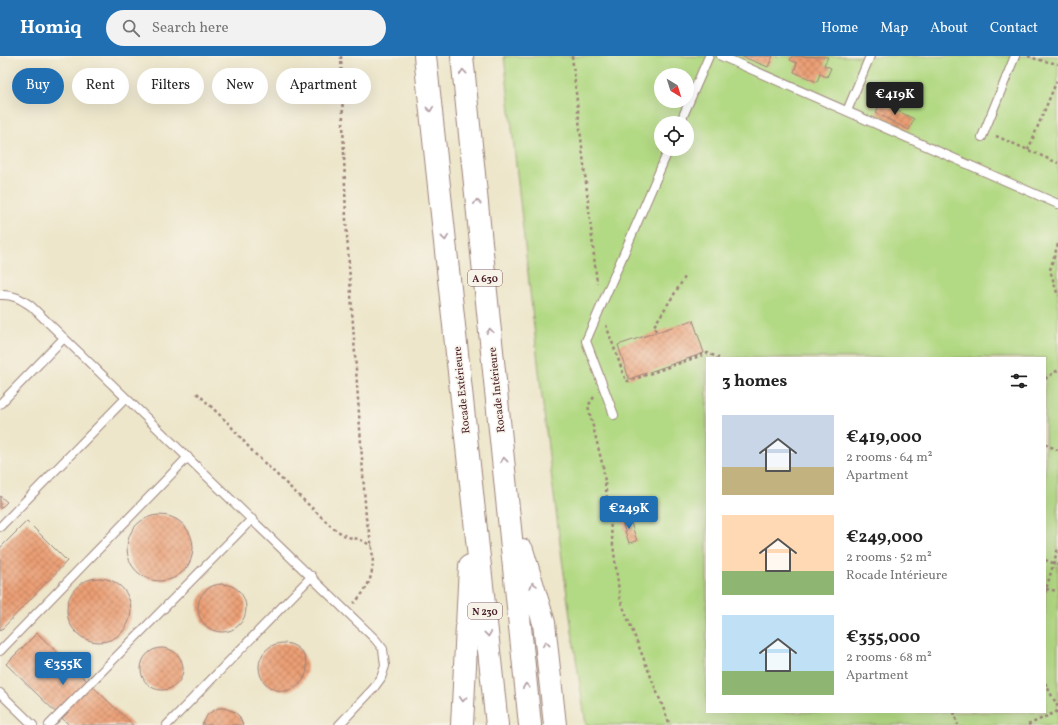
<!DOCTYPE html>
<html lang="en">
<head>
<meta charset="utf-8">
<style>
  :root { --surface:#fff; --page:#f2f2f2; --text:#222; --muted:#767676; --accent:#1f6fb2 }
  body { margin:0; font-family:Vollkorn,serif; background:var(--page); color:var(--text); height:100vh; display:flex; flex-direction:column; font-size:15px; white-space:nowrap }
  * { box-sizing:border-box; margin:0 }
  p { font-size:13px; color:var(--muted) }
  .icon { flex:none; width:22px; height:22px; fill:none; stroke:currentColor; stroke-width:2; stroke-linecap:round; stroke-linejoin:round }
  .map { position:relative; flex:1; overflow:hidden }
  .drawer { position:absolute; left:706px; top:301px; width:340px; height:356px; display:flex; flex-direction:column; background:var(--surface); border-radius:0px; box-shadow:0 4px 16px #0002 }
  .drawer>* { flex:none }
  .hud { position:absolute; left:12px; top:12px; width:380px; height:36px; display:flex; gap:8px }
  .needle { width:26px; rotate:142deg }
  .tools { position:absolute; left:654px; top:12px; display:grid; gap:8px }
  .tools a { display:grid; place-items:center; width:40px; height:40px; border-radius:50%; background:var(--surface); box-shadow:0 4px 16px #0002; font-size:20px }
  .price { position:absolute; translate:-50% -34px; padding:0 9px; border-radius:4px; background:var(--accent); color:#fff; font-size:13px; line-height:26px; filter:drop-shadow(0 1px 2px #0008) }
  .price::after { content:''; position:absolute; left:50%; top:24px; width:12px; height:9px; margin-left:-6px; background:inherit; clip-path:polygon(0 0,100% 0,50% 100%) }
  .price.selected { background:#222; color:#fff }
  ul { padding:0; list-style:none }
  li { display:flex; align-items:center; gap:12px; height:100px; padding:0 16px }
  li span { display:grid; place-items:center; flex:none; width:112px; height:80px; border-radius:0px; color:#555 }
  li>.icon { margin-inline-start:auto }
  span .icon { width:48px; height:48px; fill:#fffc; stroke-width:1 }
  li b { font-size:17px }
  h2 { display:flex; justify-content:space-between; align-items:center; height:48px; padding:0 16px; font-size:17px }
  .pill { padding:0 14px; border-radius:18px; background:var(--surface); box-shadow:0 4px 16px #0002; font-size:14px; line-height:36px }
  .pill.selected { background:var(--accent); color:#fff }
  header { display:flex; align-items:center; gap:24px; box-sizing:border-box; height:56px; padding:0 20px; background:var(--accent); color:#fff }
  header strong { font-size:19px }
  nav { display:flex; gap:22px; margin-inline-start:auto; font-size:14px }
  .search { width:280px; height:36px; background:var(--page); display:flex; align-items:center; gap:10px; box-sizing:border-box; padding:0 14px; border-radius:22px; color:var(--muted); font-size:15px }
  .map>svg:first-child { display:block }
  .pitch { fill:#b2d983; stroke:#7e7c57; fill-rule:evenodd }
  .building { fill:url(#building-cross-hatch) }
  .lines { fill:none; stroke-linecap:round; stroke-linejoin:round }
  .lane-casing { stroke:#9c827a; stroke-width:10 }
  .highway-casing { stroke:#9c827a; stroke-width:24 }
  .path { stroke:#9c827a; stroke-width:2.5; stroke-dasharray:3 3; stroke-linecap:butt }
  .lane { stroke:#fff; stroke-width:8 }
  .highway { stroke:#fff; stroke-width:22 }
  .oneway { stroke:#ae9aa0 }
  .labels { text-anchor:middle; stroke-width:3; stroke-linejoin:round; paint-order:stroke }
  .shield { fill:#f7f3e8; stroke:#7e5f64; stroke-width:1 }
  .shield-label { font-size:10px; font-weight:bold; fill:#4a1f2b }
  .street-label { font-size:11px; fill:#4a1f2b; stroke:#f7f3e8 }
</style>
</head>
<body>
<header>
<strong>Homiq</strong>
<div class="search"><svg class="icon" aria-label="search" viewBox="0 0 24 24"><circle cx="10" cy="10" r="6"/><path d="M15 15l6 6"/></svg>Search here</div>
<nav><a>Home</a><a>Map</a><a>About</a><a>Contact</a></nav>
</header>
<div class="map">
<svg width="1058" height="669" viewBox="0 0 1058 669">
  <defs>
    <pattern id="building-cross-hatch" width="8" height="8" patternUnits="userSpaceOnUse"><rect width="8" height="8" fill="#eb9f75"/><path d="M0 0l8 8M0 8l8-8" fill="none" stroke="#c08160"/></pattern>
  </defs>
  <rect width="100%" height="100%" fill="#f7f3e8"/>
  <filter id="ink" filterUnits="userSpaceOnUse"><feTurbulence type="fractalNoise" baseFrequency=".025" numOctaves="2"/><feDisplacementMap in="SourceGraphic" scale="8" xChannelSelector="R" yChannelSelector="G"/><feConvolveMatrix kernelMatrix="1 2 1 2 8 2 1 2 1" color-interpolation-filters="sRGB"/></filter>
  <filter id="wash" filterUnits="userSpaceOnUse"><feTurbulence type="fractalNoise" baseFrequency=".012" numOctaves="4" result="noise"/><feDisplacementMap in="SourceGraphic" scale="16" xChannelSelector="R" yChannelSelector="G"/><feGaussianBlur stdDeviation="0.9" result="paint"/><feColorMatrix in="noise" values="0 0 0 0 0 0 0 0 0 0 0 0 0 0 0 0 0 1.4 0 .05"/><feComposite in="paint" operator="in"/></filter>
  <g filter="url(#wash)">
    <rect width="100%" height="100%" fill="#ede6ca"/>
    <path class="pitch" d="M504,0H1058V669H586C551,447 529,223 504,0ZM661,19H687V45H661ZM661,67H687V93H661ZM707,302H1045V656H707Z"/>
    <g id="blocks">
      <path class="building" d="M741,0H773L768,11Z
        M792,0L828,1L824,9L831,12L827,21L820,18L817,26L794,16L797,7L790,4Z
        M869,41L877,44L874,51L867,47Z
        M880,46L914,63L909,74L876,57Z
        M693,264L704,297L629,323L618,289Z
        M0,440L7,446L0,453Z
        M127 492a33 33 0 1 1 66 0a33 33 0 1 1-66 0Z
        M629,461L637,485L629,487L621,463Z
        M27,465L67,505L0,575V492Z
        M67 554a32 32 0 1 1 64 0a32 32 0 1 1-64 0Z
        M198 552a24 24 0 1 1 48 0a24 24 0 1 1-48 0Z
        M37,577L133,669H69L6,608Z
        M259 611a24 24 0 1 1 48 0a24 24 0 1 1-48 0Z
        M141 613a21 21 0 1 1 42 0a21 21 0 1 1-42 0Z
        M218,652H224L235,656L239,660L243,669H202L208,658Z"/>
    </g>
  </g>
  <g filter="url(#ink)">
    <use href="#blocks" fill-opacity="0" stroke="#9c827a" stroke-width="1"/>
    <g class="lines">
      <defs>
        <path id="lane" d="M721,0L1058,148
          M847,55L870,0
          M680,67L709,0
          M982,81L1015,0
          M0,239C12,238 21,243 31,250L375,583L383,593L385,610L381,622L373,633L339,669
          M0,348L64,282
          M614,359L586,285L669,93
          M0,471L126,342
          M0,595L188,401
          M0,637L33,669
          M49,669L252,463
          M167,669L312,520"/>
        <path id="highway" d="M425,0L497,669
          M462,0L530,669
          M522,494L544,567L555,669
          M462,669L470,510"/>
      </defs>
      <use href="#lane" class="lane-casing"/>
      <use href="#highway" class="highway-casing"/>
      <path class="path" d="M341,0L346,164L366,462C373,495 381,521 354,547
        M572,0L597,227
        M1028,0L1036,3L1058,8
        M996,80L1058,107
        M1028,94L1058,22
        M1058,188L1050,214L1058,240
        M606,269L626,325H629L708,297L719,302
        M656,275L654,270L685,221
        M1045,323L1058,314
        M197,337L228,367L254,397L333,472L347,481L359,483L372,490
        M594,341L588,350L603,411L620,543L670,669
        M1045,388L1058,394
        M1045,504L1058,509
        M1046,533L1058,535
        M1045,537L1058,492
        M1045,627L1058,651
        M954,656L958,669
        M1028,669L1058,655"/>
      <use href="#lane" class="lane"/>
      <use href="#highway" class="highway"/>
    </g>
    <defs><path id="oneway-chevron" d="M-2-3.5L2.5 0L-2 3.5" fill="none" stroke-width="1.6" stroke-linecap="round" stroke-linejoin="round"/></defs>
    <g class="oneway">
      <use href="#oneway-chevron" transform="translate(463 16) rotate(-96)"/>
      <use href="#oneway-chevron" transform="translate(430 53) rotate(84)"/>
      <use href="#oneway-chevron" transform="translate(477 146) rotate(-96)"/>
      <use href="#oneway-chevron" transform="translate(445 182) rotate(84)"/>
      <use href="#oneway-chevron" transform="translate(490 275) rotate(-96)"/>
      <use href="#oneway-chevron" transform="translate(504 404) rotate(-96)"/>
      <use href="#oneway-chevron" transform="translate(533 529) rotate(-106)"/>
      <use href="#oneway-chevron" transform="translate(488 578) rotate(84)"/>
      <use href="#oneway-chevron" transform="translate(546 588) rotate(-96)"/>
      <use href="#oneway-chevron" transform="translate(526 630) rotate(-96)"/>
      <use href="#oneway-chevron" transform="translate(463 643) rotate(93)"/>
    </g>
  </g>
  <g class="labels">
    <g class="shield">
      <rect x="468" y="214" width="34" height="16" rx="3"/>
      <rect x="468" y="547" width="34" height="16" rx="3"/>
    </g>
    <g class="shield-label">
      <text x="485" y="226">A 630</text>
      <text x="485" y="559">N 230</text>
    </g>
    <g class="street-label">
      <text transform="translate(461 334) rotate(-96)" y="4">Rocade Extérieure</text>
      <text transform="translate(496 334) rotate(-96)" y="4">Rocade Intérieure</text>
    </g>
  </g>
</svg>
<div class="tools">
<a><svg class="needle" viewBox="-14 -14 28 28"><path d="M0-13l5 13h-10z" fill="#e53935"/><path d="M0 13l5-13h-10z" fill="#767676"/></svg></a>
<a><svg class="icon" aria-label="locate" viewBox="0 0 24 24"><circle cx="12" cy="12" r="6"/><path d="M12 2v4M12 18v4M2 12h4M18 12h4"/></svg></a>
</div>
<b class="price selected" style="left:895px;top:60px">€419K</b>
<b class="price" style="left:629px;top:474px">€249K</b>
<b class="price" style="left:63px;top:630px">€355K</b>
<div class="hud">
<a class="pill selected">Buy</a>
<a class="pill">Rent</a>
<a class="pill">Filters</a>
<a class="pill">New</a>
<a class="pill">Apartment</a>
</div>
<section class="drawer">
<h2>3 homes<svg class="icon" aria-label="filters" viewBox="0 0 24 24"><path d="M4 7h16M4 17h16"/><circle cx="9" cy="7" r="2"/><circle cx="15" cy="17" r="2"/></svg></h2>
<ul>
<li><span style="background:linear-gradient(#c9d6e8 65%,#c2b280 0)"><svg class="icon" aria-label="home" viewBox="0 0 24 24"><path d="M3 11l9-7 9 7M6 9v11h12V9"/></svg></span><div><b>€419,000</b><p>2 rooms · 64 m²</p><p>Apartment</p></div></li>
<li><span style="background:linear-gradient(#ffd9b3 70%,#8fb573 0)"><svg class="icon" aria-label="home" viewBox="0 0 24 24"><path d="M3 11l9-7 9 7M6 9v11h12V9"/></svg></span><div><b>€249,000</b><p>2 rooms · 52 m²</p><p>Rocade Intérieure</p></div></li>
<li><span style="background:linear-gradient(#bfe0f5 70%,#8fb573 0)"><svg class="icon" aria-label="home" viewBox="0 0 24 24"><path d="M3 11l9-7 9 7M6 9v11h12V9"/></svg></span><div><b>€355,000</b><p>2 rooms · 68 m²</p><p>Apartment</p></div></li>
</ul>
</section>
</div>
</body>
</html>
